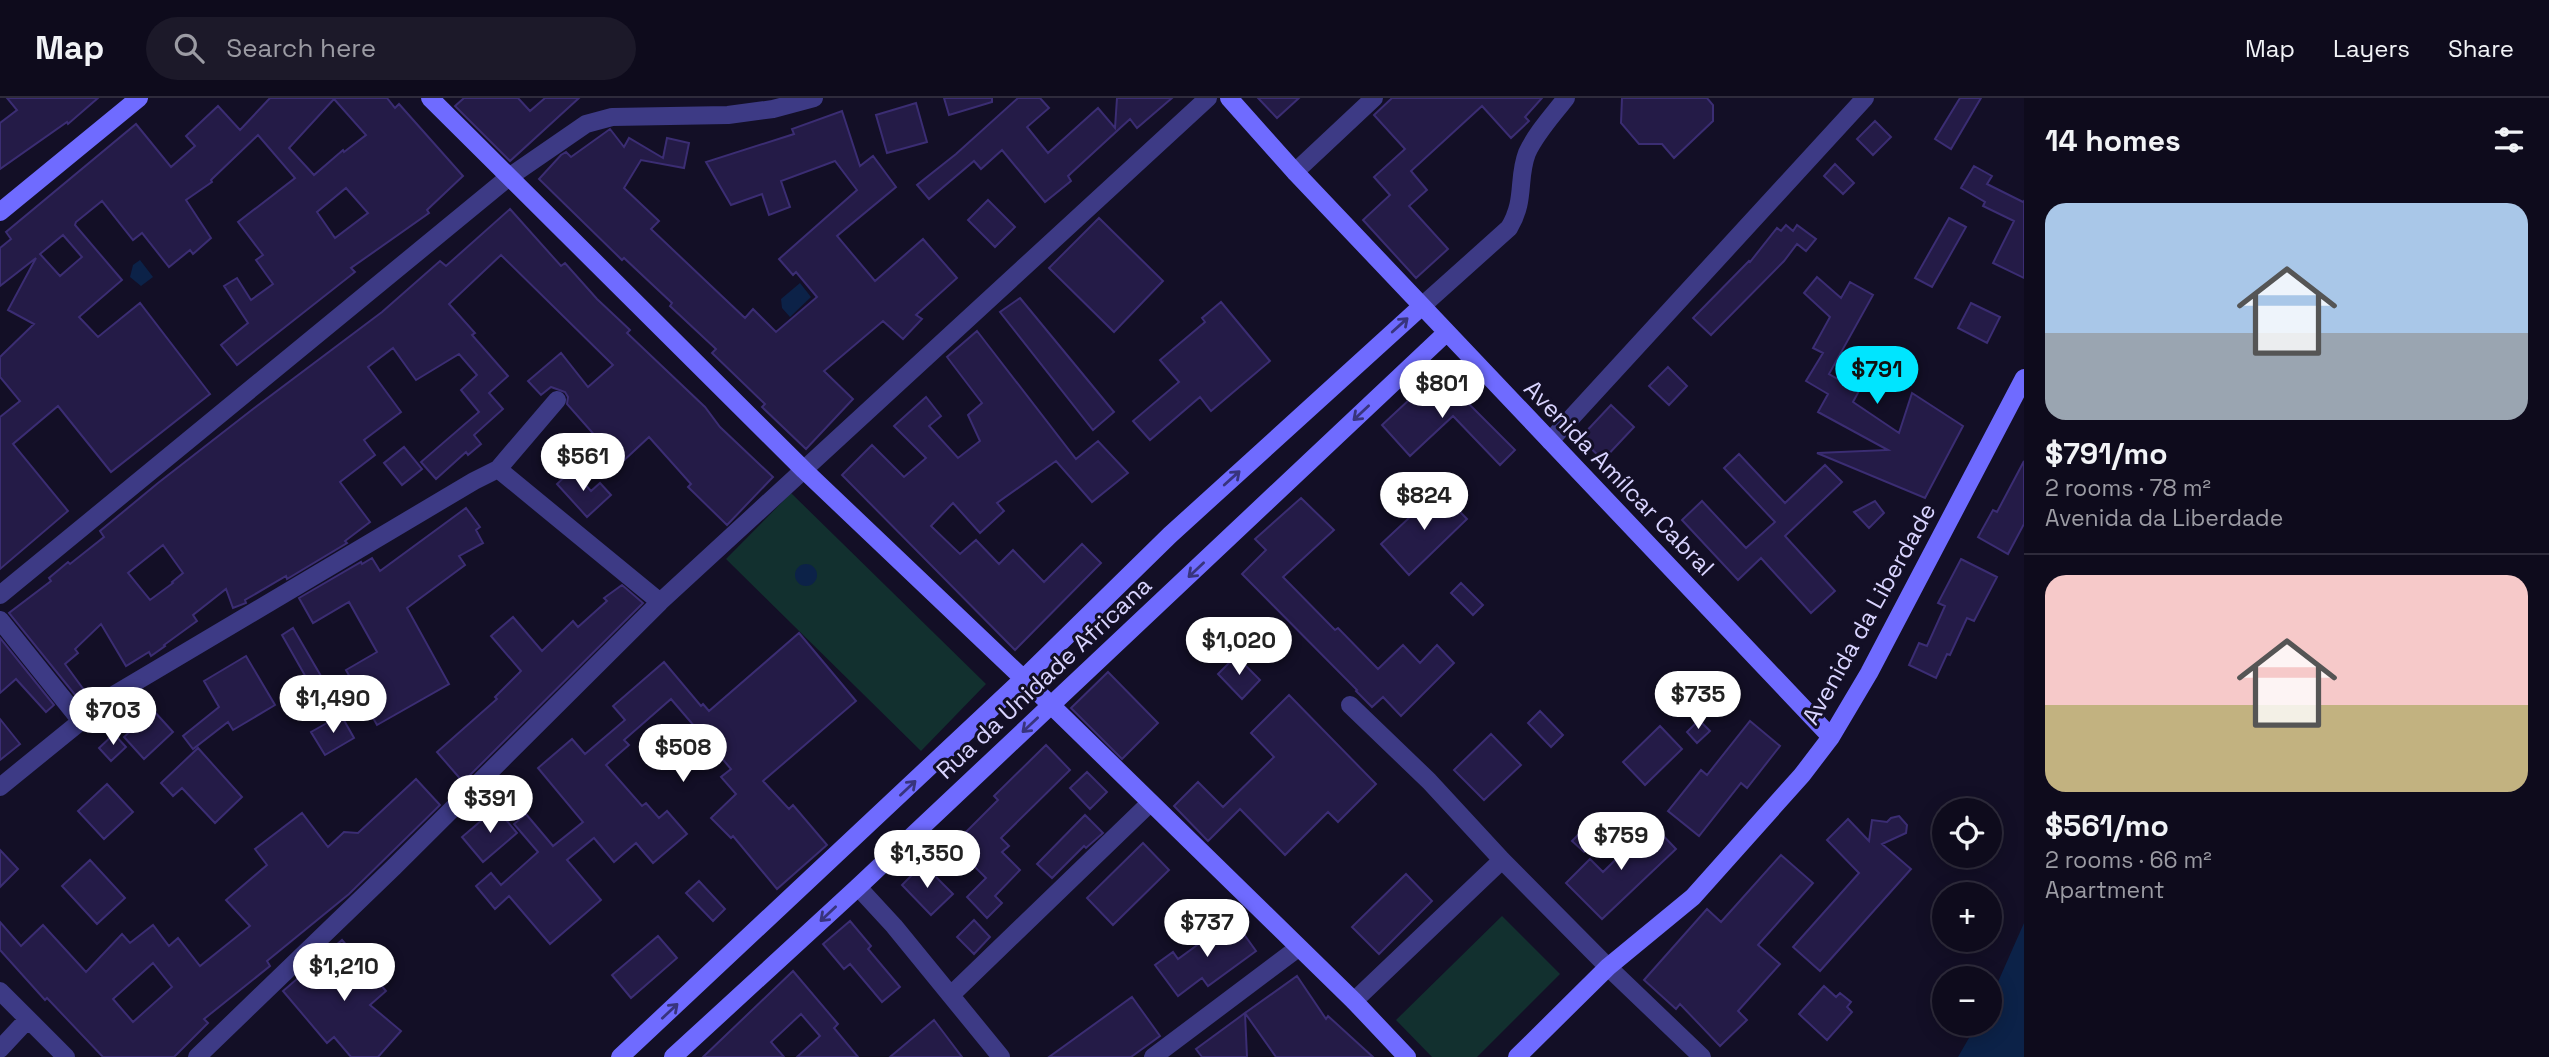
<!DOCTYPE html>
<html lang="en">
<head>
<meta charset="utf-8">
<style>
  :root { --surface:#0e0b1c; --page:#1c1929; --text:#f1f3f6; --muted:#9b9ba3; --line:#2e2b3b; --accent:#00e5ff }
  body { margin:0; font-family:"Space Grotesk",sans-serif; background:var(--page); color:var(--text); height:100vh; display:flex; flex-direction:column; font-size:26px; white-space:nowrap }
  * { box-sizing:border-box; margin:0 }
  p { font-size:23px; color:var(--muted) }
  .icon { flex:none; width:38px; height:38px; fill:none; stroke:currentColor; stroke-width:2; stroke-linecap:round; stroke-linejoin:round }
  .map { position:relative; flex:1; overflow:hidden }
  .panel { display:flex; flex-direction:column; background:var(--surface); width:525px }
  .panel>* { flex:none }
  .tools { position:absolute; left:1932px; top:700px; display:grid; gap:14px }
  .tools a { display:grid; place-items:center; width:70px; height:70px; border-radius:50%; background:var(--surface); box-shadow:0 4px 18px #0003,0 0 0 2px var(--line); font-size:35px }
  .price { position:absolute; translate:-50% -60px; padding:0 16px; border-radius:24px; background:#fff; color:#222; font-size:23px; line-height:46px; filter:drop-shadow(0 2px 4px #0008) }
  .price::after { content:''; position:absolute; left:50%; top:42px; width:21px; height:16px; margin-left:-10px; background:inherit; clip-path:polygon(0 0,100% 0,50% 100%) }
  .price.on { background:var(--accent); color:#111 }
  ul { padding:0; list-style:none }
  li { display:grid; align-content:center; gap:14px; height:371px; padding:0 21px }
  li+li { border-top:2px solid var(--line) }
  li span { display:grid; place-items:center; height:217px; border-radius:21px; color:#555 }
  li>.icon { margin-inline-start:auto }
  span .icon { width:126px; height:126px; fill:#fffc; stroke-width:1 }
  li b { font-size:30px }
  h2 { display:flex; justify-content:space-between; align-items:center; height:84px; padding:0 21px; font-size:30px }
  header { display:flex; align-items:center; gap:42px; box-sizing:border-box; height:98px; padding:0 35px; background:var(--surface); border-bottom:2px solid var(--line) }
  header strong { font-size:33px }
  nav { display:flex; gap:38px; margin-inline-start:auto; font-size:24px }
  .search { width:490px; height:63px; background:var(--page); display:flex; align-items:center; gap:18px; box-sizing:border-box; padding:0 24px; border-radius:38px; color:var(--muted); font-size:26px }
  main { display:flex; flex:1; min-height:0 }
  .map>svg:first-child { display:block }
  .green { fill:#12302f }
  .water { fill:#0c2248 }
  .building { fill:#241b47; stroke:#3b2d73; stroke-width:2; fill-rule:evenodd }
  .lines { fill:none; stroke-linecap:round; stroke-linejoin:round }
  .street { stroke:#3d3a85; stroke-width:18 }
  .secondary { stroke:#6f6bff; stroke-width:18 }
  .oneway { stroke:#38347d }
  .labels { text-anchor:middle; stroke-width:6; stroke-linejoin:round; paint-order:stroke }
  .street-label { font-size:24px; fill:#d9d4ff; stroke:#130f26 }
</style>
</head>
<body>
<header>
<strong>Map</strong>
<div class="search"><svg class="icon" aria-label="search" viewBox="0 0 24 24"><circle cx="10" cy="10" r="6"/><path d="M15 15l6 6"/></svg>Search here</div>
<nav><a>Map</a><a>Layers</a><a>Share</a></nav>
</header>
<main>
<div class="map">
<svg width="2024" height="959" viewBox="0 0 2024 959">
  <rect width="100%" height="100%" fill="#130f26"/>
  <path class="green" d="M791,395L986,586L921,653L726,461Z
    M1502,818L1560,876L1477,959H1432L1396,922Z"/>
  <path class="water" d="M140,162L153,179L141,188L130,179L133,167Z
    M800,185L811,199L790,219L782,210L781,201Z
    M795 477a11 11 0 1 1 22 0a11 11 0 1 1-22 0Z
    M2024,825V959H1958L1977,926H1990V902Z"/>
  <path class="building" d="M7,0H98L68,26L67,24L0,71V25L17,12Z
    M270,0H387L395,10L399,6L463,78L427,112L429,115L351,170L355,174L237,267L221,247L248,225L224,188L237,180L251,202L273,186L256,162L263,157L238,124L295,80L258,37L211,82L212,84L186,102L211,140L193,156L190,152L169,169L142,135L133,142L102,103L76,124L75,127L122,182L79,219L98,239L140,205L210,296L111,374L58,308L13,346L68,413L0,471V319L20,303L0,279V259L34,226L8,212L36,160L0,188V150L11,141L6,134L136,26L171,69L195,48L186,38L218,8L240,32ZM334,1L366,37L344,54L343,52L314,77L289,50ZM346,90L368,115L335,140L317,114ZM63,137L82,159L60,178L40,156Z
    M464,0H518L530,13L545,0H579L510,63L455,8Z
    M944,0H992V4L949,17Z
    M1018,0H1040L1049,10L1027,29L1048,55L1098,10L1115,30L1117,0H1172L1137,30L1130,21L1068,78L1071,83L1045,104L1002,52L981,71L974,63L929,101L917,87L956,56Z
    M1258,0H1299L1277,20Z
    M1392,0H1542L1525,19L1529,23L1511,40L1482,8L1411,73L1427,92L1409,108L1448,151L1416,180L1363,122L1390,97L1374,79L1405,51L1374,17Z
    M1622,0H1707L1713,7V23L1674,60L1662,46H1639L1621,25Z
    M1960,0H1981L1951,51L1935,41Z
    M916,5L927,44L887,55L876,17Z
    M842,13L860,68L873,58L896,89L837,138L875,183L923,141L957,180L916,217L922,221L903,241L883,223L824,273L853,301L806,351L762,309L765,306L712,255L716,251L670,208L672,205L624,160L622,162L539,81L561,57L566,54L571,59L610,31L624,49L629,40L663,60L667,40L689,45L684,70L641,62L624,90L659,123L651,131L745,220L753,211L776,234L817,199L796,174L793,177L779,161L857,92L835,63L781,83L790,109L769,117L762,96L731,107L706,64L794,36L792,31Z
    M1875,23L1891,39L1873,57L1857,41Z
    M1835,66L1854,85L1843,96L1824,78Z
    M1974,68L1992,78L1987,86L2023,104L2024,103V180L1993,165L2014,123L1983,108L1985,104L1961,90Z
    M988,102L1015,129L995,149L968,122Z
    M510,111L561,168L565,165L597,201L630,232L627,235L705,309L720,329L773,379L727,427L688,389L691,386L649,339L620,366L567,306L568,299L565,294L551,289L541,297L528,283L561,255L588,289L613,267L501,157L449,206L475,235L472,237L508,278L489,295L503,311L474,337L481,346L468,357L466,354L436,381L421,364L479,314L461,292L477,277L459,256L416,282L393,250L368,269L401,314L364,342L375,357L340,384L370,424L345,443L347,445L287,481L286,478L245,502L246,505L233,510L226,491L193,517L197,523L164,547L165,548L151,558L149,554L126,568L101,526L75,551L78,555L65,566L84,592L76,598L9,515L51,483L49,480L68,464L70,466L104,439L100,433L158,385L253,311L382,214L440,163L446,168ZM163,447L183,475L172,484L173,485L150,502L128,475Z
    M1099,120L1163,183L1114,234L1049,170Z
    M1949,120L1966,129L1932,189L1915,180Z
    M1786,127L1793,133L1797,127L1816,141L1806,153L1797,146L1784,163L1711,237L1693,220L1749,163L1750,164L1777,130L1781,133Z
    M1817,179L1841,200L1850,184L1873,197L1829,276L1859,293L1853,304L1899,335L1912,295L1963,328L1925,400L1817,355L1888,352L1818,314L1828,296L1806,283L1823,255L1813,250L1830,219L1804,195Z
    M1020,200L1114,314L1093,332L1000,214Z
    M1221,204L1270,263L1211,313L1200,299L1150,342L1133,323L1179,284L1160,262L1205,224L1202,220Z
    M1971,205L2000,219L1987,245L1958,230Z
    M977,233L1076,361L1098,343L1128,375L1092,404L1056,363L997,405L1004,413L980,435L953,405L931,428L960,456L976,442L999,466L1013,452L1044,484L1082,446L1101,465L1015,552L842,377L872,347L904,379L926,360L894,328L926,299L941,318L929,328L958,360L980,343L968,317L982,305L947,259Z
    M1668,269L1687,288L1669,307L1649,288Z
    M1438,275L1515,352L1500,367L1453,318L1410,358L1382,327Z
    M1611,307L1634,329L1603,362L1580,340Z
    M404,349L422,371L402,387L384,365Z
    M1739,356L1785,405L1825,367L1842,384L1785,438L1835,493L1811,515L1761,460L1738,482L1682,422L1702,403L1746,450L1775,424L1724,370Z
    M2024,363V426L2008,456L1978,439L1993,412L1997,414Z
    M572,372L591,393L600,385L611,397L587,419L557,386Z
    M1439,392L1467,421L1409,477L1381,446Z
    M1301,400L1334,432L1283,479L1335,532L1338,530L1378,571L1403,547L1420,565L1437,547L1454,565L1401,618L1383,599L1372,609L1356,593L1357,592L1242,476L1266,452L1255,441Z
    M1875,403L1884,415L1869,430L1854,414Z
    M466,410L480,429L476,432L483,445L459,458L465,467L407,510L449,586L377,627L346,572L377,554L349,504L313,525L299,500L361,464L362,466L372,460L380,473Z
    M1961,461L1997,479L1974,523L1967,520L1950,557L1947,556L1936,580L1909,567L1919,545L1927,548L1945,508L1938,505Z
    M1461,485L1483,507L1473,517L1451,495Z
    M622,487L643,505L463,684L437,654L497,601L495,599L521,573L491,538L513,519L542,553L573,523L578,529L607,503L604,500Z
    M293,530L332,597L320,604L282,537Z
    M799,535L856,603L763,683L789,711L793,707L827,747L777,791L733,738L731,740L711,720L736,696L721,679L731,671L671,601L624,642L629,647L606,667L642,708L646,705L659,720L667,713L687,736L653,765L636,745L614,764L594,740L567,762L601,802L550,846L509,798L495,811L476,788L491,775L501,787L538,754L514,726L526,716L553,748L583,724L538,670L572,641L585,656L625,622L613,608L664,564L701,608L703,606L709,613Z
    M0,540L54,607L46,614L16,581L0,595Z
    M246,558L275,607L233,632L228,624L193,651L183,638L219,609L204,583Z
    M1236,558L1260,582L1242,601L1218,576Z
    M1108,574L1158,625L1122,661L1071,610Z
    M1289,597L1376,686L1338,724L1328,714L1285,757L1240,711L1208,743L1174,708L1198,684L1223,709L1274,659L1251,635Z
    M153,612L173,634L144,661L124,639Z
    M1540,613L1563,637L1551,649L1528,625Z
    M341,617L354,640L325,657L311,634Z
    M0,621L20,646L0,662Z
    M1699,622L1710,633L1697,645L1687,634Z
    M1750,623L1780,648L1747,690L1741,685L1699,738L1668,713L1701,672L1707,677Z
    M1660,628L1682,651L1645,687L1623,664Z
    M114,636L126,649L111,663L99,650Z
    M1491,636L1521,667L1484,702L1454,672Z
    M1046,647L1070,672L1001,740L1009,748L1002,754L1020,772L995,798L1002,805L987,820L967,799L986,780L953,747L998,702L994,698Z
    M198,650L242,699L215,725L182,690L173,698L161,685Z
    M1087,674L1107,694L1090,711L1070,690Z
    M416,681L440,707L349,796L267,863L270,868L204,921L208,925L174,959H103L47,900L45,902L0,852V824L21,848L43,827L86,874L122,836L130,845L153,827L169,848L178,840L200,868L250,828L226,802L267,767L255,751L302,715L328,749L344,734L358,735ZM153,865L172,889L133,924L113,901Z
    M107,686L133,714L104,741L78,713Z
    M496,710L517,735L483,764L462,739Z
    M1085,717L1103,735L1086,750L1084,748L1052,780L1037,766Z
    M1899,718L1907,727L1906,735L1882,746L1911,771L1820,873L1793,849L1859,775L1827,742L1848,721L1869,743L1872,722L1887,724L1891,720Z
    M1652,726L1676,751L1602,821L1566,785L1590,761L1603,774Z
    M1588,727L1600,739L1584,754L1572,743Z
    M1143,745L1169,772L1113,827L1087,800Z
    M0,752L18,771L0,789Z
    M1781,757L1813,785L1758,847L1780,866L1738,913L1747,922L1720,948L1680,906L1676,911L1644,882L1707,811L1721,824Z
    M90,762L125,800L97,826L62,788Z
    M923,766L953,796L931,817L902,787Z
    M1406,776L1432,803L1379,856L1352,829Z
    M699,783L725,811L713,823L686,795Z
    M1233,821L1256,853L1208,888L1202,880L1178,898L1155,867L1173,854L1178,861Z
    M974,822L990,839L974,856L957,839Z
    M850,823L871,848L868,851L900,889L882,904L850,866L844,871L823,846Z
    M658,838L677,860L631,900L612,877Z
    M342,842L386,893L370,907L401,933L378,959H351L334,939L327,945L283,893Z
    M793,873L838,926L834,930L858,959H797L820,938L801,916L771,944L784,959H703Z
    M1297,878L1326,921L1328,918L1373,959H1276L1245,915Z
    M1824,888L1836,899L1840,895L1851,904L1847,909L1852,914L1827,942L1799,916Z
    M1132,899L1160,938L1131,959H1049Z
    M1245,915L1247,959H1202L1196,951Z
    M934,922L962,959H890Z"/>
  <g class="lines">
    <path class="street" d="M1295,74L1374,0
      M1422,208L1509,130C1526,102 1517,81 1527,55C1536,35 1553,17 1566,0
      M1550,343L1865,0
      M498,371L660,504
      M0,497L509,79L586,26L612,19L728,17L773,11L814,0
      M0,522L81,623
      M1350,607L1429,683L1502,762L1608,869L1702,959
      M0,689L112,598L474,383L498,371L557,302
      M858,789L894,828L1001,959
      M0,893L66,959
      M951,897L1150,705
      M1354,903L1502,762
      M0,951L28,921
      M197,959L394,769L660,504L1208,0
      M1153,959L1298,850"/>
    <path class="secondary" d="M430,0L804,372L1051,607L1354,903L1407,959
      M1229,0L1295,74L1831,639
      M0,114L139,0
      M620,959L1024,580L1170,437L1422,208
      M673,959L858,789L1446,235
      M1517,959L1608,869L1693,799L1802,677L1831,639L1869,575L2024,280"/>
  </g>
  <defs><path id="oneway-shaft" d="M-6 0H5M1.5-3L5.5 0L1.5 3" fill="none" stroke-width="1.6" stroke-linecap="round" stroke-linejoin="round" transform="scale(1.75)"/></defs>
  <g class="oneway">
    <use href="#oneway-shaft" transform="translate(1400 227) rotate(-42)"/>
    <use href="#oneway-shaft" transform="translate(1361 315) rotate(137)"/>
    <use href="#oneway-shaft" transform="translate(1232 380) rotate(-42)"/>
    <use href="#oneway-shaft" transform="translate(1196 472) rotate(137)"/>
    <use href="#oneway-shaft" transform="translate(1030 627) rotate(137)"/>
    <use href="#oneway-shaft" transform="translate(908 690) rotate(-43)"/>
    <use href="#oneway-shaft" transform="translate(828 816) rotate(137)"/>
    <use href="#oneway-shaft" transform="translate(670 913) rotate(-43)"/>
  </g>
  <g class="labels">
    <g class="street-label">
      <text transform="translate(1619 380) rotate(46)" y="8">Avenida Amílcar Cabral</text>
      <text transform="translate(1869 516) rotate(-61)" y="8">Avenida da Liberdade</text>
      <text transform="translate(1044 580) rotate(-43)" y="8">Rua da Unidade Africana</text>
    </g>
  </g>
</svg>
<div class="tools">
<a><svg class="icon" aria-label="locate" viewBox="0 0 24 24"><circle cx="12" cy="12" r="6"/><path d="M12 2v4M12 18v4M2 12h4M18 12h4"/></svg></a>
<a>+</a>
<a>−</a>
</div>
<b class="price on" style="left:1877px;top:308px">$791</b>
<b class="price" style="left:1442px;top:322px">$801</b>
<b class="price" style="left:583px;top:395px">$561</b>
<b class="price" style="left:1424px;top:434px">$824</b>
<b class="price" style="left:1239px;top:579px">$1,020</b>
<b class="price" style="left:1698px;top:633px">$735</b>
<b class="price" style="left:333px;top:637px">$1,490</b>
<b class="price" style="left:113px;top:649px">$703</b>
<b class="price" style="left:683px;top:686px">$508</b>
<b class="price" style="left:490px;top:737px">$391</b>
<b class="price" style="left:1621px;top:774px">$759</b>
<b class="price" style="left:927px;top:792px">$1,350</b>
<b class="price" style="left:1207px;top:861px">$737</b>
<b class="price" style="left:344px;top:905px">$1,210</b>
</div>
<section class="panel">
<h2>14 homes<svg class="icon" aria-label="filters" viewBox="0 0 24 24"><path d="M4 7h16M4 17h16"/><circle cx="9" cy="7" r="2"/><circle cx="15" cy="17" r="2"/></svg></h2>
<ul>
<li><span style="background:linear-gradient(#a9c7e8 60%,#9aa5b1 0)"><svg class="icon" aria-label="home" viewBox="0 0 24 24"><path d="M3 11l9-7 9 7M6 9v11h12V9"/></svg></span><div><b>$791/mo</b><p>2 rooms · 78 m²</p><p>Avenida da Liberdade</p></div></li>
<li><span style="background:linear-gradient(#f6c9c9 60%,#c2b280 0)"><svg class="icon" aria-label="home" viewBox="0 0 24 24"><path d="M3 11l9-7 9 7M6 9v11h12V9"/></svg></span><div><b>$561/mo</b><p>2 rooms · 66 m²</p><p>Apartment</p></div></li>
</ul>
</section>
</main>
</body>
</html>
